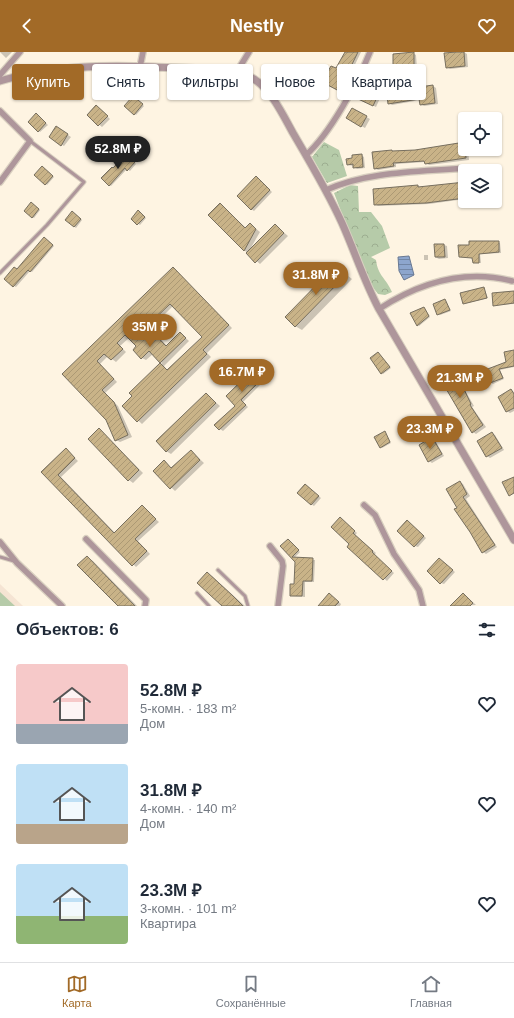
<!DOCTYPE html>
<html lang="ru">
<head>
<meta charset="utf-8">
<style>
  :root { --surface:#fff; --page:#f2f2f3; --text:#1f2937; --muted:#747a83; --line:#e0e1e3; --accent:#a26a27 }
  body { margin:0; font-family:Arial,sans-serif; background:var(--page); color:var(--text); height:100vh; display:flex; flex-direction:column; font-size:15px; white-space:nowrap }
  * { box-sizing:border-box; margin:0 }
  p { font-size:13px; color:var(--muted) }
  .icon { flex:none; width:22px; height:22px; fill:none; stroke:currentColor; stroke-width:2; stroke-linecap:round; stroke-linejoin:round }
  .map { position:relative; height:554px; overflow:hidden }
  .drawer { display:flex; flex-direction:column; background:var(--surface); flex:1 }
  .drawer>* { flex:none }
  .top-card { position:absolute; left:12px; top:12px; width:490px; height:36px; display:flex; gap:8px }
  .tools { position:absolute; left:458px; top:60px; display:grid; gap:8px }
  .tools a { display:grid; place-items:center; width:44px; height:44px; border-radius:4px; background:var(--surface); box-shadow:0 1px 3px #0004; font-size:20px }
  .price { position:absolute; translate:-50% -34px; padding:0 9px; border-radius:14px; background:var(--accent); color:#fff; font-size:13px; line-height:26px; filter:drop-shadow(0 1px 2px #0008) }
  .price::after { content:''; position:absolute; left:50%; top:24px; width:12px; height:9px; margin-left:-6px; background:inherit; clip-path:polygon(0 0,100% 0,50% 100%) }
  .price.current { background:#222; color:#fff }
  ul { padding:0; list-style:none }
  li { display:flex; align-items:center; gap:12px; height:100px; padding:0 16px }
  li span { display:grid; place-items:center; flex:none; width:112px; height:80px; border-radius:4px; color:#555 }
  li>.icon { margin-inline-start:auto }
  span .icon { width:48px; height:48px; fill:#fffc; stroke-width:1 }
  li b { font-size:17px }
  h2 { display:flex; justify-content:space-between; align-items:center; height:48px; padding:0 16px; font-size:17px }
  .pill { padding:0 14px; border-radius:4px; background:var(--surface); box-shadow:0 1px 3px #0004; font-size:14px; line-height:36px }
  .pill.current { background:var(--accent); color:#fff }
  header { display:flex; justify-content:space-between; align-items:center; height:52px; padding:0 16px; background:var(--accent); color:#fff; font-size:18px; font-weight:600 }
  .tab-bar { display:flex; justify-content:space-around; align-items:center; height:56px; border-top:1px solid var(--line); background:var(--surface); font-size:11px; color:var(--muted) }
  .tab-bar a { display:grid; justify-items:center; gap:2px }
  .tab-bar .current { color:var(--accent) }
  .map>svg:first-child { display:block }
  .education { fill:#f5e4d3 }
  .forest { fill:url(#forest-crowns) }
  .green { fill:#b6cba9 }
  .water { fill:url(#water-rules); stroke:#697993 }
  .shadow { fill:#0003; fill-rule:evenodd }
  .building { fill:url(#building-hatch); stroke:#776f5f; fill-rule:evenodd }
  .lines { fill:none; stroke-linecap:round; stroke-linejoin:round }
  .service-casing { stroke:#d9d0c0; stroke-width:5 }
  .minor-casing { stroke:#d9d0c0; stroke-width:8 }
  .tertiary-casing { stroke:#d9d0c0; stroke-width:9 }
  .service { stroke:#ae969b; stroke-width:3 }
  .minor { stroke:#ae969b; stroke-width:5.5 }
  .tertiary { stroke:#ae969b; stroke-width:7 }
</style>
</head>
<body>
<header><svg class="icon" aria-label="back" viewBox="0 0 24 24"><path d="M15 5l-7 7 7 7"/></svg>Nestly<svg class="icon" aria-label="heart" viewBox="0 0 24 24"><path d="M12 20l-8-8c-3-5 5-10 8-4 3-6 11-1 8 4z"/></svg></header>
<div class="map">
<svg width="514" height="554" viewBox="0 0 514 554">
  <defs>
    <pattern id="forest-crowns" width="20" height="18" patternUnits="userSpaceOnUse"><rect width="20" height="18" fill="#b6cba9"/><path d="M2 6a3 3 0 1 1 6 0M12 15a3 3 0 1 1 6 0" fill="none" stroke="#9cad90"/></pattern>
    <pattern id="water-rules" width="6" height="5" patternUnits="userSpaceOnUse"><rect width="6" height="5" fill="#8da6cd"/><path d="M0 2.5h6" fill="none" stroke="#7286a5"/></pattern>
    <pattern id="building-hatch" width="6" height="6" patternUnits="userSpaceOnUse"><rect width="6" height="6" fill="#c9b388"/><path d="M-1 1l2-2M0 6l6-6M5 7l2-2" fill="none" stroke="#ac9974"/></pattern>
  </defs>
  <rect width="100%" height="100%" fill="#fef4e2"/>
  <path class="education" d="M0,532L23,554H0Z"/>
  <path class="forest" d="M324,90L339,98L347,124L327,131L312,105Z
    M350,133L358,134L359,160H371L382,174L390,196L371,205L376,208C378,224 386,226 392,240L385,243L378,242L368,229L334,141Z"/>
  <path class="green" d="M0,540L15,554H0Z"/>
  <path class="water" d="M409,204L414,223L404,228L399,219L398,205Z"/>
  <path class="shadow" d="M0,0H12L6,6Z
    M346,0H361L342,40L324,30L337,18Z
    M464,0L467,2L468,15L450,17L447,15Z
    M413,1L416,3L417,16H397L394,15Z
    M412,32L415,36L433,34L436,36L438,52L424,54L421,52L420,48L392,53L389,51Z
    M378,42L381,44L376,55L361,47Z
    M134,46L144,54L136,63L135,62Z
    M99,56L110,67L102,75L88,63Z
    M352,57L370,67L365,76L347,66Z
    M38,64L48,73L40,80L39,79Z
    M56,75L71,85L64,94L50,85Z
    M468,97L469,108L429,113L425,110L396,112V115L378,118L375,116L392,99Z
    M361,103L364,105L365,116L357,117L354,114L348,113Z
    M128,104L136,112L130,119L127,117L111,134L109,133L114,117Z
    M44,116L54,125L47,133L46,132Z
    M259,127L272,140L254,159L251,157Z
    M465,131V147L429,152L378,154L375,152L418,134L421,136Z
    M33,152L40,158L34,166L32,165Z
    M220,152L246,176L250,172L260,180L249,199L275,173L288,184L260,212L244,198Z
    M140,160L146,166L140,173L132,167Z
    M74,161L82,168L76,176L66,167Z
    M46,187L54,194L32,220L30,219L16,235L14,234L5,227L17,218Z
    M498,190L500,191L501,201L480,202L481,211L474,210L472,205H460Z
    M444,193L447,194L448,206L439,207L435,205Z
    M424,203H428V208H424Z
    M337,215L352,227L302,278L295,274Z
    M173,216L232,276L207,301L211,305L142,372L123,354L134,344L131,341L162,311L153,302L146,308L142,306L138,294L129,286L120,294L126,300L116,310L108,304L100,312L117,330L105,341L118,354L132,385L120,390L116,388L107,368L63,322ZM173,254L203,285L168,319L164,314L189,289L180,281L167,294L150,277Z
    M484,236L488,246L464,252Z
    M514,240V252L494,253Z
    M445,248L451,259L440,263L438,262Z
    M424,256L430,265L419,274L411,261Z
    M514,299V315L500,318L504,327L493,332L491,331L486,319L507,311Z
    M378,301L391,316L383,322L382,321Z
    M263,314L271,322L243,350L248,355L223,379L220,377L216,373L236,354Z
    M450,315L453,317L474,354L472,355L486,375L476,382L473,380Z
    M511,338L514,340V359L510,361L507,359Z
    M206,342L220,354L171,402L166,399Z
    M99,377L143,421L133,431L129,428Z
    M385,380L391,391L382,396L381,395Z
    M492,381L495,383L504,398L490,406L487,404Z
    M432,387L435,388L444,404L432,411L429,409Z
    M66,397L78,409L61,425L115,481L142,455L159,470L138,489L150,502L136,515L43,420Z
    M191,399L204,411L175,439L154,419L164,410L172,417Z
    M460,430L463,432L470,444L466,447L497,495L486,502L483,500L458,456Z
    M308,435L321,446L314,454L311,452Z
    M340,466L357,481L355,483L376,501L374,503L394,521L387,529L349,495L351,492Z
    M410,471L426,486L418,495L415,494Z
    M290,490L300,500L294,506L315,508L314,530H305V545L291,544L295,533L296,510L281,495Z
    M87,505L93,509L137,554H119Z
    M439,507L455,520L444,532L441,531Z
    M207,521L213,525L245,554H224Z
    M464,542L476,553L452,554Z
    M332,544L341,552L340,554H319Z"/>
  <path class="building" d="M345,0H358L339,39L322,30L331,14L336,16Z
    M414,0V15H393V2Z
    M457,0H464L465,14L446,16L444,1Z
    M412,31L413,36L433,33L435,51L420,53L419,47L388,52L386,35Z
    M362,33L379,41L373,54L356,46Z
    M133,44L143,52L134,63L124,54Z
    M96,53L108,64L98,74L87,63Z
    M352,56L367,64L361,75L346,66Z
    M36,61L46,71L38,80L28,70Z
    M56,74L68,82L61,94L49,85Z
    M465,90L466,106L425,112L424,109L393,111L394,114L374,117L372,100L392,98V99L415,98Z
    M126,102L135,110L127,119L125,116L109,134L101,126L112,115L113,116Z
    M362,102L363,115L353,116V112L347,113L346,107L352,106V103Z
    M42,114L53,124L45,133L34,123Z
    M256,124L270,138L251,158L237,144Z
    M465,130V146L426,151L374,153L373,137L418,133V135Z
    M31,150L39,157L32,166L24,159Z
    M220,151L245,176L250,171L256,177L244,199L208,163Z
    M138,158L145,165L137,173L131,167Z
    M72,159L81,167L74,175L65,168Z
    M275,172L284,181L255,211L246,201Z
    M44,185L53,193L30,220L28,218L13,235L4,227L14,215L17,217Z
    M469,189H499V200L479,202V211H473L472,206L459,205L458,193H469Z
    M434,192H444L445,205H435Z
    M336,213L346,223L295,275L285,265Z
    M173,215L229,273L203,298L207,302L137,370L122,354L132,344L129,341L160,311L149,299L141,307L133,298L136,294L125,283L117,291L123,297L111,308L104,302L97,309L114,327L102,338L114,350L128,383L115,389L106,368L62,322ZM170,252L202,285L167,318L160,311L186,286L180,280L166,294L147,274Z
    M484,235L487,246L463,252L460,241Z
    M514,239V251L493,254L492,241Z
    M445,247L450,258L437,263L433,252Z
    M424,255L429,264L417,274L410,261Z
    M514,298V314L499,317L503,326L490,331L485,318L506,310L504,300Z
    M378,300L390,315L381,322L370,306Z
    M260,311L269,320L241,348L246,353L219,378L214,373L235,354L226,344Z
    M450,314L460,329L471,352L470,353L483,373L472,381L438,323Z
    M511,337L514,342V356L506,360L498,345Z
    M206,341L216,351L166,400L156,389Z
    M99,376L139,418L128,429L88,387Z
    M385,379L390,390L380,396L374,385Z
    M492,380L502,396L486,405L477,389Z
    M432,385L442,402L428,410L419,393Z
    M66,396L75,406L58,423L114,481L142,453L156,467L135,487L147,499L132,514L41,420Z
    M191,398L200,408L170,437L153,419L164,408L171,416Z
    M514,425V441L509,444L502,430Z
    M460,429L467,442L463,445L495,493L482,501L470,480L454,457L457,456L446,437Z
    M305,432L319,444L311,453L297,441Z
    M340,465L355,479L353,481L373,499L372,500L392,519L383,528L347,495L349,492L331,475Z
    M407,468L424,484L414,495L397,479Z
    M288,487L299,498L292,505L313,506L312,529H303L302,544H290V532H294L295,510L280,494Z
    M87,504L135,554H118L77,513Z
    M439,506L453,518L440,532L427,519Z
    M207,520L233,544L243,554H222L197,531Z
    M329,541L339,550L335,554H318Z
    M463,541L473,551L470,554H450Z"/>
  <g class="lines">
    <defs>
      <path id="service" d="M361,21L395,19L415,23
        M0,221L47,173L84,130L30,89
        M0,505L14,509
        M218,518L245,544L248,554
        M197,541L209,554"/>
      <path id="minor" d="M140,15L143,0
        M236,21L249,0
        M0,23L20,0
        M0,59L30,89L0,130
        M306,103C330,82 358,30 370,0
        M326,138C369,119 418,120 465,116
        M379,257C419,231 465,217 512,229
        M364,453L375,463L394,502L419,538L423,554
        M86,487L146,548L145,554
        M0,490L17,511L62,554
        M270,494L282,509L283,514L278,554"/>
      <path id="tertiary" d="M0,29C49,14 102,13 153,15C177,16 235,15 254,27C272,39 283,63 293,81C310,110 328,140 342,171C355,200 364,229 379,257L514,488"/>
    </defs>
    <use href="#service" class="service-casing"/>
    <use href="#minor" class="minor-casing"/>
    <use href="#tertiary" class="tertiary-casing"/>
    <use href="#service" class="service"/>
    <use href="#minor" class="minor"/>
    <use href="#tertiary" class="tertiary"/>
  </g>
</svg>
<div class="tools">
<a><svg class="icon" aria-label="locate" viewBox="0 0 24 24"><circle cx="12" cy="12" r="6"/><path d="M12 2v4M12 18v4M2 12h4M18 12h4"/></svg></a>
<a><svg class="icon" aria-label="layers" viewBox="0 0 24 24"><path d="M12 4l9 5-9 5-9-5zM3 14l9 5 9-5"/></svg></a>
</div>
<b class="price current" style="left:118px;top:118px">52.8M ₽</b>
<b class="price" style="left:316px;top:244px">31.8M ₽</b>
<b class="price" style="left:150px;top:296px">35M ₽</b>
<b class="price" style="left:242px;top:341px">16.7M ₽</b>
<b class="price" style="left:460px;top:347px">21.3M ₽</b>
<b class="price" style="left:430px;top:398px">23.3M ₽</b>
<div class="top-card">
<a class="pill current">Купить</a>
<a class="pill">Снять</a>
<a class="pill">Фильтры</a>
<a class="pill">Новое</a>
<a class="pill">Квартира</a>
</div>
</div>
<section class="drawer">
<h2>Объектов: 6<svg class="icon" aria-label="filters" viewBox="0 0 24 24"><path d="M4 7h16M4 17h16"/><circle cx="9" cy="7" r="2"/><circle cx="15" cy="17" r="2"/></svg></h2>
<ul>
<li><span style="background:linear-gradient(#f6c9c9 75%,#9aa5b1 0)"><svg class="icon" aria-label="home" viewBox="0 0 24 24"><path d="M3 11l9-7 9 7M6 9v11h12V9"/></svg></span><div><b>52.8M ₽</b><p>5-комн. · 183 m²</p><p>Дом</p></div><svg class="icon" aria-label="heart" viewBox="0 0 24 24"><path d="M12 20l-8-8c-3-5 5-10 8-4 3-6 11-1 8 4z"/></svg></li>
<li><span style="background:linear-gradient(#bfe0f5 75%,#b9a48a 0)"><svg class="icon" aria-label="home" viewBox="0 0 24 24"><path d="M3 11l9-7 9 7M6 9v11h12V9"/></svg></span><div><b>31.8M ₽</b><p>4-комн. · 140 m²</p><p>Дом</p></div><svg class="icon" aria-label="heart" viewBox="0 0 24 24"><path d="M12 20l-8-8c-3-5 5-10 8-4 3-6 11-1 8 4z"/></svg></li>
<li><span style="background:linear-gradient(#bfe0f5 65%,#8fb573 0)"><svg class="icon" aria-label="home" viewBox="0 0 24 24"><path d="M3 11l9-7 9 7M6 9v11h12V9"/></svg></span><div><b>23.3M ₽</b><p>3-комн. · 101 m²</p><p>Квартира</p></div><svg class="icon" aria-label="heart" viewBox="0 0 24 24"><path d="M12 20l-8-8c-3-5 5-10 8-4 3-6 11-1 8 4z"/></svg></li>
</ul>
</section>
<nav class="tab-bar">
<a class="current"><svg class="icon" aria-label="map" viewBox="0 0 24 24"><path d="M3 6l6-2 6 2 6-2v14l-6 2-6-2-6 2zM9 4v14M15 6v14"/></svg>Карта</a>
<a><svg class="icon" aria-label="saved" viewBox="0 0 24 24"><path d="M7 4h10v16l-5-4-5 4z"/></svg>Сохранённые</a>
<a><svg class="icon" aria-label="home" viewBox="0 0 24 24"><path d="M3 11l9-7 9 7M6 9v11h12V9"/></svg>Главная</a>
</nav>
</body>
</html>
